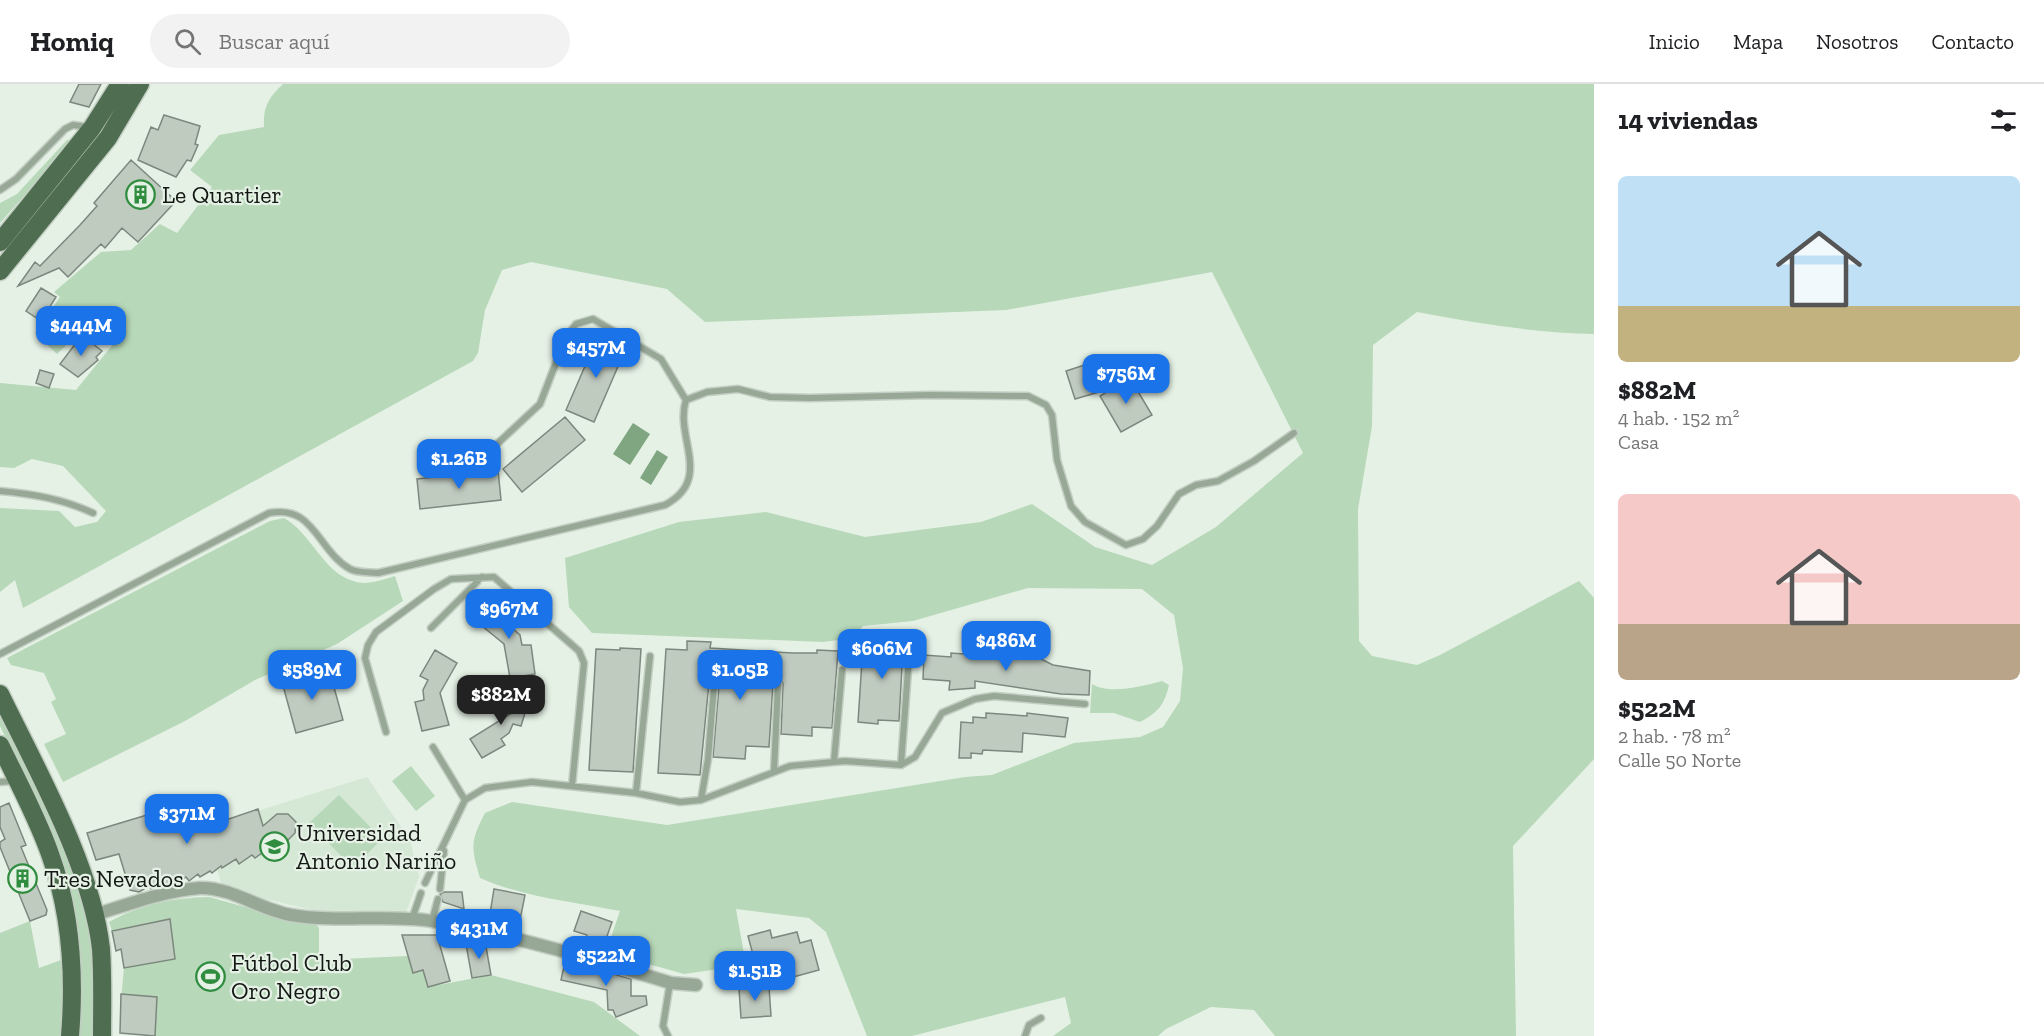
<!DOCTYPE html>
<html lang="es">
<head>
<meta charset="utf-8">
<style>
  :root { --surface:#fff; --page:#f2f2f2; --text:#202124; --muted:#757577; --line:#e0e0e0; --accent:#1a73e8 }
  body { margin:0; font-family:"Zilla Slab",serif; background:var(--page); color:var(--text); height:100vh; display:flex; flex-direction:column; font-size:22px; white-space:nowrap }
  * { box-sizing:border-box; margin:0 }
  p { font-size:20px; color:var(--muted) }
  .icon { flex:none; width:33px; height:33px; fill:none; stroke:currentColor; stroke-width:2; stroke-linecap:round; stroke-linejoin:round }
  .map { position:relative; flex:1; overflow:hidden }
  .side { display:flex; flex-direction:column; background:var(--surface); width:450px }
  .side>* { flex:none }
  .price { position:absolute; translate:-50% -51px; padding:0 14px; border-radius:12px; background:var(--accent); color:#fff; font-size:20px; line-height:39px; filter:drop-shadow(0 2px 3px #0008) }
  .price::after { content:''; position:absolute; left:50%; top:36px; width:18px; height:14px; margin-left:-9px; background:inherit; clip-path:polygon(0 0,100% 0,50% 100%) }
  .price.current { background:#222; color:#fff }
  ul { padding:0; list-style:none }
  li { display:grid; align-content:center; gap:12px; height:318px; padding:0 24px }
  li span { display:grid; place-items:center; height:186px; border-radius:9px; color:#555 }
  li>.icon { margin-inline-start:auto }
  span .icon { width:108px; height:108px; fill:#fffc; stroke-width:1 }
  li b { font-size:26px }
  h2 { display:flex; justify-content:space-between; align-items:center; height:72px; padding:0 24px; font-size:26px }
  header { display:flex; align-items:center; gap:36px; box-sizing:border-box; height:84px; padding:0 30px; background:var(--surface); border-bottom:2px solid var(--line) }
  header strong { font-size:28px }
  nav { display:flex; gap:33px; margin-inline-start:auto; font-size:21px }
  .search { width:420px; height:54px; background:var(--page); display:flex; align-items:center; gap:15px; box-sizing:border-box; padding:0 21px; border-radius:33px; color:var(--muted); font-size:22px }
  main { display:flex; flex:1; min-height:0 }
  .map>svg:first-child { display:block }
  .built { fill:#d5e7d5 }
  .green { fill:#b7d8b9 }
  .water { fill:#7fa581 }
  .building { fill:#c0cbc0; stroke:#7c877d; stroke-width:1.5 }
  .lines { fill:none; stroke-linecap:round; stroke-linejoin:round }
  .lane-casing { stroke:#c3cec3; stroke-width:9 }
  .street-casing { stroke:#c3cec3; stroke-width:15 }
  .primary-casing { stroke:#c3cec3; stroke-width:21 }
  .lane { stroke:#97a897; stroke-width:6 }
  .street { stroke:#97a897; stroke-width:12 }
  .primary { stroke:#4f6e51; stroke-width:18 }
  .labels { text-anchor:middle; stroke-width:4.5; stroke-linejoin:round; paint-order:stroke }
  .poi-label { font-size:24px; fill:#131713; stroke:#e5f1e5; text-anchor:start }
</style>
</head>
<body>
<header>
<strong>Homiq</strong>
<div class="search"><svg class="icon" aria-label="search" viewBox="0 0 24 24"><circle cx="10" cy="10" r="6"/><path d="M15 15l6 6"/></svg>Buscar aquí</div>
<nav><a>Inicio</a><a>Mapa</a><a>Nosotros</a><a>Contacto</a></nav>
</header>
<main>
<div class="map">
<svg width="1594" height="952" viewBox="0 0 1594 952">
  <rect width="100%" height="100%" fill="#e5f1e5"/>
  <path class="built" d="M367,693L410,756L419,793L404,834L325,829L223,805L217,785L200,793L198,790L189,797L186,793L179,798L176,795L166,801L164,798L152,806L149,802L140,809L130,806L119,770Z"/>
  <path class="green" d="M283,0H1594V250C1534,249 1476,239 1417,228L1373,261L1372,342L1358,425L1359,557L1372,572L1417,581L1440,571L1579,497L1594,514V675L1513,762L1516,952H1275L1254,926L1211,923L1166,945L1158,952H1053L1071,939L1065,913L912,952H867L826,848L809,834L736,825L746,881L684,890L606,868L620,827C574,818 523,813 480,794C471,763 470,758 485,729L512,718L667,741L965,693L992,691L1074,659L1140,653L1163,643L1180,617L1183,584L1174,531L1142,505L1028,504L913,537L863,542L854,554L823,558L592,549L569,523L565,474L679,438L766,428L865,453L981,438L1032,420L1095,463L1152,481L1216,443L1303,369L1212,188L1006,226L705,238L667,205L531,178L502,186L485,226L478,269L473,277L23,524L15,496L0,508V424L59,427L75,443L97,438L106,427L63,382L32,375L14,384L0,383V299L76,306L118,254L93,236L57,270L35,249L60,213L54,208L101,168L131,166L160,140L177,149L212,103L190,86L219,51L264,43C263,23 268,14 283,0Z
    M67,56H73L0,139V119L17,110Z
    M284,434C311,449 323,488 353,497C366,502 382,496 395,492L403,517L337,560L255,596L185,637L63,698L44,660L66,650L51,618L56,615L44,589L11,581L7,574L270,437Z
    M1162,597L1169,601C1164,622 1158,628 1140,638L1114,629H1090L1092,600C1108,611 1144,602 1162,597Z
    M0,626C35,700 79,774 92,856C97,887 96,921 97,952H79L77,867L24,692L0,642Z
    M411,682L435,712L416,727L392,697Z
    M339,711L382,755L353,784L309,739Z
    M209,813L281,833L310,834L319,844V876L408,872L413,889L423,886L428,903L491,891L594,918L640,952H146L148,929L120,927L124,884L175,875L170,836L112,847L109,838C142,820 172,814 209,813Z
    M30,837L39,884L64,875V952H0V849Z"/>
  <path class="water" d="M633,339L650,350L630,381L613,370Z
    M657,366L668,373L651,401L640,394Z"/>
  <path class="building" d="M79,0H101L89,23L70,18Z
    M164,31L200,42L195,60L198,61L191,77L187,76L176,93L138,76L151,43L158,46Z
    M131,76L176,117L138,158L122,144L105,164L101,160L68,193L59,184L18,202L35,178L40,182L80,141L97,122L94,119Z
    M41,204L56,213L41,237L26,227Z
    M82,251L102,267L96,273L98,276L78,293L60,280Z
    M598,252L626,264L594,338L566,326Z
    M1097,277L1106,306L1075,315L1066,287Z
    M40,286L54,290L49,304L36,299Z
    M1130,294L1152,331L1121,348L1100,312Z
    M565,333L585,356L522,408L503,385Z
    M498,386L501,416L420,425L417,395Z
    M495,516L518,536L512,544L520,551L522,561H531L535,590L510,594L504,560L477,538Z
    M884,546L904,547L899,637L878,636V640L858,638L863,561L883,562Z
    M687,557L711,558L710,564L793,569H817V566L838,567L832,644L812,643V652L781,650L783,600L781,596L776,595L773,600L769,663L746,662L745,675L713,673L721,578L719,574L714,573L711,578L700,691L658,689L666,565L687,566Z
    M999,562L1011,563L1019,569L1035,572L1053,581L1090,587L1089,611L1061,610L975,597V604L949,606L950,597L923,595L924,571L951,573V569L964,570L965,567H977Z
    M620,564L641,565L633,688L589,686L596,565L620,566Z
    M435,566L457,579L440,609L449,641L422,647L415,618L424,616L423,606L428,596L420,592Z
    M329,585L343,636L296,649L282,598Z
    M505,609L529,616L521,642L513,640L509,649L501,655L505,661L482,674L470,655L512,629L499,631Z
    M986,629L1027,632V629L1068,634L1065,653L1023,649L1022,668L983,666L982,670L971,669V674H959L961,638L973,639V633L986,634Z
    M9,719L26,761L21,763L47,826L46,831L30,837L0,763V758L5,755L0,743V723Z
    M212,725L217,739L258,725L263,742L277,730H288L296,738L295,749L287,757H268L270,763L255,774L252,771L239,780L236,775L222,784L221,782L212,789L210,787L200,793L198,790L189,797L186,793L179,798L176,794L167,801L164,798L155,804L151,805L149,802L139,808L130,806L119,770L96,776L87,749L147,731L151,745Z
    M494,805L525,811L519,841L489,836Z
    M444,808H462L464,825L443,818L440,810Z
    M581,827L612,838L601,869L582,864L587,851L574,847Z
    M170,835L175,875L124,884L121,865L116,867L112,847Z
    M770,846L772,854L797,848L800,859L811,856L819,886L793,893L788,874L756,882L748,852Z
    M402,851H437L450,897L428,903L423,886L413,889Z
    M485,857L491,891L472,894L466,860Z
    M565,878L601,886L600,889H610L631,895V912H646L647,921L616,933L613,926H608L607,906L561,896Z
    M769,903L771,932L741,934L739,905Z
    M121,910L157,913L155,952L120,949Z"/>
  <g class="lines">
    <defs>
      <path id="lane" d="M0,106L16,95L65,45L73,41L88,43
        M686,316L707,308L738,305L770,313L810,314L930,311L1028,312L1046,321L1052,331L1057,376L1071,422L1085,438L1126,461L1143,455L1157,442L1179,410L1196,401L1218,397L1254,377L1294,349
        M497,360L540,320L566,253L576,240L593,235L661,275L686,316
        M0,407C33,410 63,415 93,429
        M431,544L482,493
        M0,570L269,429C314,420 317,466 350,485C357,489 370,488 378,489L665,421C714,395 674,353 686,316
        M386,648L365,574L368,561L376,548L434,505L451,495L494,493L579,567L584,579L572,702
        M433,663L465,716
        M834,677L842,586
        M901,681L909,572
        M774,687L778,600
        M0,698L14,697
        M636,709L650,572
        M701,716L708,675L716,578
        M425,799L465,716L485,704L532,698L636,709L680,718L701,716L790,682L845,677L901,681L915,673L942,629L975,615L994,612L1085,620
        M440,805L444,767
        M412,835L421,809
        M432,837L438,815
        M668,952L663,942L670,899
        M1025,952L1029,941L1041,934"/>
      <path id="street" d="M94,831C126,821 167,806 200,804C231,803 261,826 291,831C338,839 386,830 432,837C512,851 593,875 671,899L696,901"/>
      <path id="primary" d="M0,158L92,44L120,0
        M0,187L108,54L140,0
        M0,610C36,684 92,783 101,865C103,894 102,923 102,952
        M0,661C17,696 37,733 50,770C71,828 75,891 70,952"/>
    </defs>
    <use href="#lane" class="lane-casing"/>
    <use href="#street" class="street-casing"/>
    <use href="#primary" class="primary-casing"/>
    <use href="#lane" class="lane"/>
    <use href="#street" class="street"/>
    <use href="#primary" class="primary"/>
  </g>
  <defs>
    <symbol id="building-ring" viewBox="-11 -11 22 22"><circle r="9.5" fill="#e5f1e5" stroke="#308d40" stroke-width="1.5"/><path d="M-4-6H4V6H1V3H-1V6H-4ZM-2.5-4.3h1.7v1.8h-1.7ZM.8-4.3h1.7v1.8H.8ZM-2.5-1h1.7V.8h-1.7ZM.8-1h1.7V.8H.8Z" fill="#308d40"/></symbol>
    <symbol id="university-ring" viewBox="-11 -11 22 22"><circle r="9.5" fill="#e5f1e5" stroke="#308d40" stroke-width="1.5"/><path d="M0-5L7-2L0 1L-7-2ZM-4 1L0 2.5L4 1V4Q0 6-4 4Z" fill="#308d40"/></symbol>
    <symbol id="stadium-ring" viewBox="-11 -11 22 22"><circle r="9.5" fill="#e5f1e5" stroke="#308d40" stroke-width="1.5"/><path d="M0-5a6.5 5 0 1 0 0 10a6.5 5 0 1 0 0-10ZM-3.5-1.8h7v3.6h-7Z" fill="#308d40"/></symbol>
  </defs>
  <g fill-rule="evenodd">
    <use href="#building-ring" x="124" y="94" width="33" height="33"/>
    <use href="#university-ring" x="258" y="746" width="33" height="33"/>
    <use href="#building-ring" x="6" y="778" width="33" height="33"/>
    <use href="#stadium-ring" x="194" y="876" width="33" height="33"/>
  </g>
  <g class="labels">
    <g class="poi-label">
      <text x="162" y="119">Le Quartier</text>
      <text x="296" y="757">Universidad<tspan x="296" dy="28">Antonio Nariño</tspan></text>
      <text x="44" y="803">Tres Nevados</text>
      <text x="231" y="887">Fútbol Club<tspan x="231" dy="28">Oro Negro</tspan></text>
    </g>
  </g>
</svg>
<b class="price" style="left:81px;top:273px">$444M</b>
<b class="price" style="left:596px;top:295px">$457M</b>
<b class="price" style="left:1126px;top:321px">$756M</b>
<b class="price" style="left:459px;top:406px">$1.26B</b>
<b class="price" style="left:509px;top:556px">$967M</b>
<b class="price" style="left:1006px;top:588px">$486M</b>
<b class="price" style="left:882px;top:596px">$606M</b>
<b class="price" style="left:312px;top:617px">$589M</b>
<b class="price" style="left:740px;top:617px">$1.05B</b>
<b class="price current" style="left:501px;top:642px">$882M</b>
<b class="price" style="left:187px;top:761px">$371M</b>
<b class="price" style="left:479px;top:876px">$431M</b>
<b class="price" style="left:606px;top:903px">$522M</b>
<b class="price" style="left:755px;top:918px">$1.51B</b>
</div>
<section class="side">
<h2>14 viviendas<svg class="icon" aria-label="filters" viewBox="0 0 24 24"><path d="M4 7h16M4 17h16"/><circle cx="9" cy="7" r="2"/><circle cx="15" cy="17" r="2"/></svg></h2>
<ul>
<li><span style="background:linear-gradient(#bfe0f5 70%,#c2b280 0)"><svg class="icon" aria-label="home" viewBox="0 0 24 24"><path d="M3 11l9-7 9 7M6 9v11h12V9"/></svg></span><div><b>$882M</b><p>4 hab. · 152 m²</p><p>Casa</p></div></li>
<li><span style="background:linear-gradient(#f6c9c9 70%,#b9a48a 0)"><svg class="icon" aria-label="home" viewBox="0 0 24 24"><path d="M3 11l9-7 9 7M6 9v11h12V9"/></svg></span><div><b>$522M</b><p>2 hab. · 78 m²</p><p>Calle 50 Norte</p></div></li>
</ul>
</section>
</main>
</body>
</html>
